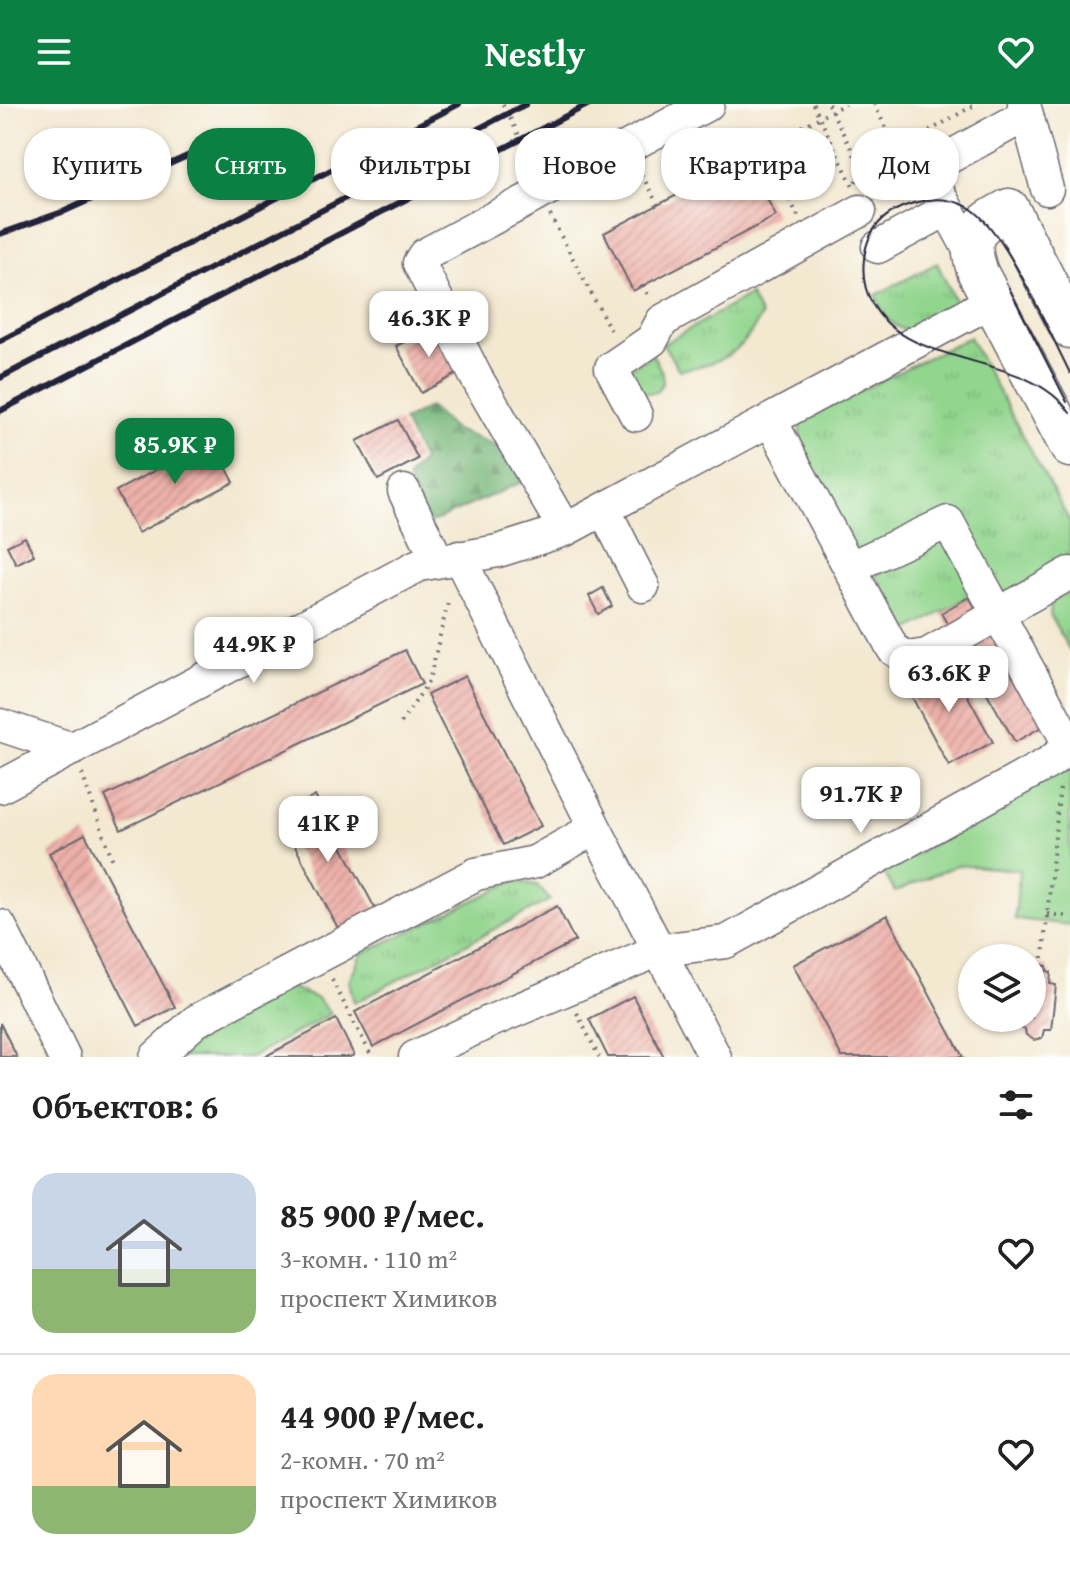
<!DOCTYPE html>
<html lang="ru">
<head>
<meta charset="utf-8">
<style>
  :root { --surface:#fff; --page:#f2f2f2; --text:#222; --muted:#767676; --line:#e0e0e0; --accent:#0b8043 }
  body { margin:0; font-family:"Gentium Book Plus",serif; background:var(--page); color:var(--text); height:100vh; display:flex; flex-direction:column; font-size:30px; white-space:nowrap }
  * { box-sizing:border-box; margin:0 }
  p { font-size:26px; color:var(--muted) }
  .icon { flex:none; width:44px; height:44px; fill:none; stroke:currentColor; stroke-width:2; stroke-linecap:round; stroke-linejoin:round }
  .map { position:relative; height:953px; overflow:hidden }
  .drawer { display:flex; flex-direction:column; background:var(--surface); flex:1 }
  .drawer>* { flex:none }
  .top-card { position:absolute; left:24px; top:24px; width:1022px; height:72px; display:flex; gap:16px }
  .controls { position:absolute; left:958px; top:840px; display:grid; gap:16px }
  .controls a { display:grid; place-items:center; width:88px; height:88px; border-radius:50%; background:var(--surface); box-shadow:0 2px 6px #0004; font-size:40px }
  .price { position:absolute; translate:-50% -68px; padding:0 18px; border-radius:16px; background:#fff; color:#222; font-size:26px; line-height:52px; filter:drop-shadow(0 2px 4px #0008) }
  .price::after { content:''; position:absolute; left:50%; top:48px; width:24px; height:18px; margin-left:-12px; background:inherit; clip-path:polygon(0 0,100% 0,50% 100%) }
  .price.active { background:var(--accent); color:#fff }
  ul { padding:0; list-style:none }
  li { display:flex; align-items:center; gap:24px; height:200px; padding:0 32px }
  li+li { border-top:2px solid var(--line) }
  li span { display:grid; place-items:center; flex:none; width:224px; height:160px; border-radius:24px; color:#555 }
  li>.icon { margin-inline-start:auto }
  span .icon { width:96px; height:96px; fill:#fffc; stroke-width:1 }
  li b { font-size:34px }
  h2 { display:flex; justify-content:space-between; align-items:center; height:96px; padding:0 32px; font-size:34px }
  .pill { padding:0 28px; border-radius:32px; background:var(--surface); box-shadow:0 2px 6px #0004; font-size:28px; line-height:72px }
  .pill.active { background:var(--accent); color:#fff }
  header { display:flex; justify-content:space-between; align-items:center; height:104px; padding:0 32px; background:var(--accent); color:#fff; font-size:36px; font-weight:600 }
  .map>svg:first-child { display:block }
  .grass { fill:url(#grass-tufts); stroke:#5a7c64; stroke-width:2 }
  .forest { fill:url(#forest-firs); stroke:#4c6c5a; stroke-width:2 }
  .green { fill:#92d58d; stroke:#5a7c64; stroke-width:2 }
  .building { fill:url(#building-hatch) }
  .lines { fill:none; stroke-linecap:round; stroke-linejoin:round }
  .minor-casing { stroke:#6b676f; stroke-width:35 }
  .major-casing { stroke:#6b676f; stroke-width:43 }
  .path { stroke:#6b676f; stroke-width:4; stroke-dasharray:2 6; stroke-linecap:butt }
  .minor { stroke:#fff; stroke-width:32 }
  .major { stroke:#fff; stroke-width:40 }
  .tram { stroke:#22223b; stroke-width:2 }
  .rail { stroke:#22223b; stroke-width:6 }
</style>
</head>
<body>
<header><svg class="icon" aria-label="menu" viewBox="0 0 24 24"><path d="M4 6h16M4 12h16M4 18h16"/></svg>Nestly<svg class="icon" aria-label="heart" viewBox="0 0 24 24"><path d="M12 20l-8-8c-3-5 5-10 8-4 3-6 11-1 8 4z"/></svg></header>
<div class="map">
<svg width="1070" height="953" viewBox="0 0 1070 953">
  <defs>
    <pattern id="grass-tufts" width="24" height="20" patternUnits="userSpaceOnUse" patternTransform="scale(2)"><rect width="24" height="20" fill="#92d58d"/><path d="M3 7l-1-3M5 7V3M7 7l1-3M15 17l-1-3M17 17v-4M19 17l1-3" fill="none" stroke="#7eb77b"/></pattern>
    <pattern id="forest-firs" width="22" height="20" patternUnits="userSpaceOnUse" patternTransform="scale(2)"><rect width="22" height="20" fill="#75b678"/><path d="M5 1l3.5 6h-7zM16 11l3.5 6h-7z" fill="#609464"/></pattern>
    <pattern id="building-hatch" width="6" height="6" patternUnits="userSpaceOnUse" patternTransform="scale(2)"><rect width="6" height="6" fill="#edb0a9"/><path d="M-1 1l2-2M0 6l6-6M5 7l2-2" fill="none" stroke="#cb9792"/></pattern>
  </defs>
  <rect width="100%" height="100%" fill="#fdfcf7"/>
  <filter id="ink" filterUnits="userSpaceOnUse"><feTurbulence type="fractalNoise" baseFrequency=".0125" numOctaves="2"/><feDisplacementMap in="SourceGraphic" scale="16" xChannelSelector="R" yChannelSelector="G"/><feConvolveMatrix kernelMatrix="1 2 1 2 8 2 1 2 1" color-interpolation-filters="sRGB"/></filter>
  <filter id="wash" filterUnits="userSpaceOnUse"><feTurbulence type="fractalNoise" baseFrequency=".006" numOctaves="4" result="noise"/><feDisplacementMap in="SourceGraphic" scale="32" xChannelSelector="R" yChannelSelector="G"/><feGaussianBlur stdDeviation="1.8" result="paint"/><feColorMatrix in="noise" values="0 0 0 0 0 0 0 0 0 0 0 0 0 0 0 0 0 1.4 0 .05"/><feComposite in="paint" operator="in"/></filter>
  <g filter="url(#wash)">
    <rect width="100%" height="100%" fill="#f3e8d0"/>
    <path class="grass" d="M937,159L958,203L908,227C891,223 881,208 876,191Z
      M750,191L761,212C741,250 722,260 679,266L663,240Z
      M969,233L1070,418V460L1012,490L1002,487L966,434L856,445C840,417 787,345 803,315Z
      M653,251L662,268L663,279L656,288C637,292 633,282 625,267Z
      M944,433L975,489L908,527L876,471Z
      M1070,483V548L1050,511L1052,494Z
      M514,777L537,781L550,796L354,899L349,877L361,850Z
      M290,883L318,895L331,910L251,953H178L204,930Z"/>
    <path class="forest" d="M429,303L455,326L509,346L524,377L428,420L407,374L423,356L403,317Z"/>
    <path class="green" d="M1070,660V821L1015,815L1019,766L957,761L895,788L884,769Z"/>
    <g id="blocks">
      <path class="building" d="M746,55L776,112L633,187L604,129Z
        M437,221L461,268L421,289L396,242Z
        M398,316L418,355L378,376L357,337Z
        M212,336L234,378L138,429L116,387Z
        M25,433L34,451L16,460L7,442Z
        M603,484L612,502L598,510L589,492Z
        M969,493L1045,621L1015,638L941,509Z
        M405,546L422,580L121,726L105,692Z
        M949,558L993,638L949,662L906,582Z
        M465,572L541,722L503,741L427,591Z
        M315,692L377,808L340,828L279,712Z
        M85,730L175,903L138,922L49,749Z
        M557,802L575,837L373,943L355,908Z
        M887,811L963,953H842L793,861Z
        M1036,861L1047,862V867L1051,868L1050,880L1056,881L1051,926H1044L1042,934L1034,936L1026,931L1025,925L1020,924L1021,914H1032V866H1036Z
        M633,892L664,953H608L589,915Z
        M336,915L354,951L350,953H264Z
        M0,919L17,953H0Z"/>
    </g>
  </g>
  <g filter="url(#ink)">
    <use href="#blocks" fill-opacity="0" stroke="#6b676f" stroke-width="2"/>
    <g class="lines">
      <defs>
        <path id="minor" d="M1024,0L1047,85
          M878,143L946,106
          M970,147L926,66L1026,11
          M636,311L611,264L652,236L662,217L860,107
          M771,317L893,545L907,554L927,551L1070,469
          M404,387L438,457
          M604,405L643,482
          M565,426L475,271L419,159L424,151L708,0
          M459,453L595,724L715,953
          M851,463L948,418L1070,642
          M0,621L73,645
          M0,683L419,461L498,447L565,426L994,196
          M0,822L64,953
          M156,953L196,917L476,770L535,758L595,724
          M415,953L491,917L659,846L726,838L1050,658L1070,642"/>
        <path id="major" d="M1070,224L1009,105C975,123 965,131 978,169L1070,343"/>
      </defs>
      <use href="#minor" class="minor-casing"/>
      <use href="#major" class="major-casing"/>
      <path class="path" d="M503,0L534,61
        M813,0L853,82L862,66
        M828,0L862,66L976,0
        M874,0L897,46
        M638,64L658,101
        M550,111L613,231
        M798,112L764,43L845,0
        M643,181L649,193
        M401,619L429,577L449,494
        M82,670L113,757
        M1047,810L1070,813
        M1042,862L1060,682
        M332,876L372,953
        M577,909L599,953"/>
      <use href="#minor" class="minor"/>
      <use href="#major" class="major"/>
      <path class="tram" d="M1009,184L1067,298
        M1070,269C1049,228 1006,127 970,104C958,97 942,94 929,96C894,101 868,117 864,155C862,172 864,186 873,201C911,267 1026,246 1070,309"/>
      <path class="rail" d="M0,130L65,107L214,40
        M0,237L459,0
        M0,274L526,0
        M0,307L589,0"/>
    </g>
  </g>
</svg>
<div class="controls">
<a><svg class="icon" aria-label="layers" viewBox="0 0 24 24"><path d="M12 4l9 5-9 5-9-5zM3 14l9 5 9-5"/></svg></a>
</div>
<b class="price" style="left:429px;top:255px">46.3K ₽</b>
<b class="price active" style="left:175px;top:382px">85.9K ₽</b>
<b class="price" style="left:254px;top:581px">44.9K ₽</b>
<b class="price" style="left:949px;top:610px">63.6K ₽</b>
<b class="price" style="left:861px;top:731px">91.7K ₽</b>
<b class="price" style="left:328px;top:760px">41K ₽</b>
<div class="top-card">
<a class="pill">Купить</a>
<a class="pill active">Снять</a>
<a class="pill">Фильтры</a>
<a class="pill">Новое</a>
<a class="pill">Квартира</a>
<a class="pill">Дом</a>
</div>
</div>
<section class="drawer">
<h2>Объектов: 6<svg class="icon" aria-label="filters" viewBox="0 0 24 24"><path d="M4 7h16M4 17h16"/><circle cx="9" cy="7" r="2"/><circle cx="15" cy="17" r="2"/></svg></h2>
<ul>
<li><span style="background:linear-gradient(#c9d6e8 60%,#8fb573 0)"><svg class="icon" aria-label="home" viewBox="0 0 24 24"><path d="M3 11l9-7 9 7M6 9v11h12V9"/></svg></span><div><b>85 900 ₽/мес.</b><p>3-комн. · 110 m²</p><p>проспект Химиков</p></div><svg class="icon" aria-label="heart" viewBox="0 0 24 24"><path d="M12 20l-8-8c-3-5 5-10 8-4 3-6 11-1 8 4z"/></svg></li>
<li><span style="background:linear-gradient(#ffd9b3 70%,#8fb573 0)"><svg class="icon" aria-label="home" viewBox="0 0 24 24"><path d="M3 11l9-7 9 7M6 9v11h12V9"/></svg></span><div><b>44 900 ₽/мес.</b><p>2-комн. · 70 m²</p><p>проспект Химиков</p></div><svg class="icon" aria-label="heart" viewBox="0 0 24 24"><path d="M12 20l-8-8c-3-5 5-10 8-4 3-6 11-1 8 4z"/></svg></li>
</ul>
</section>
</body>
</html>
